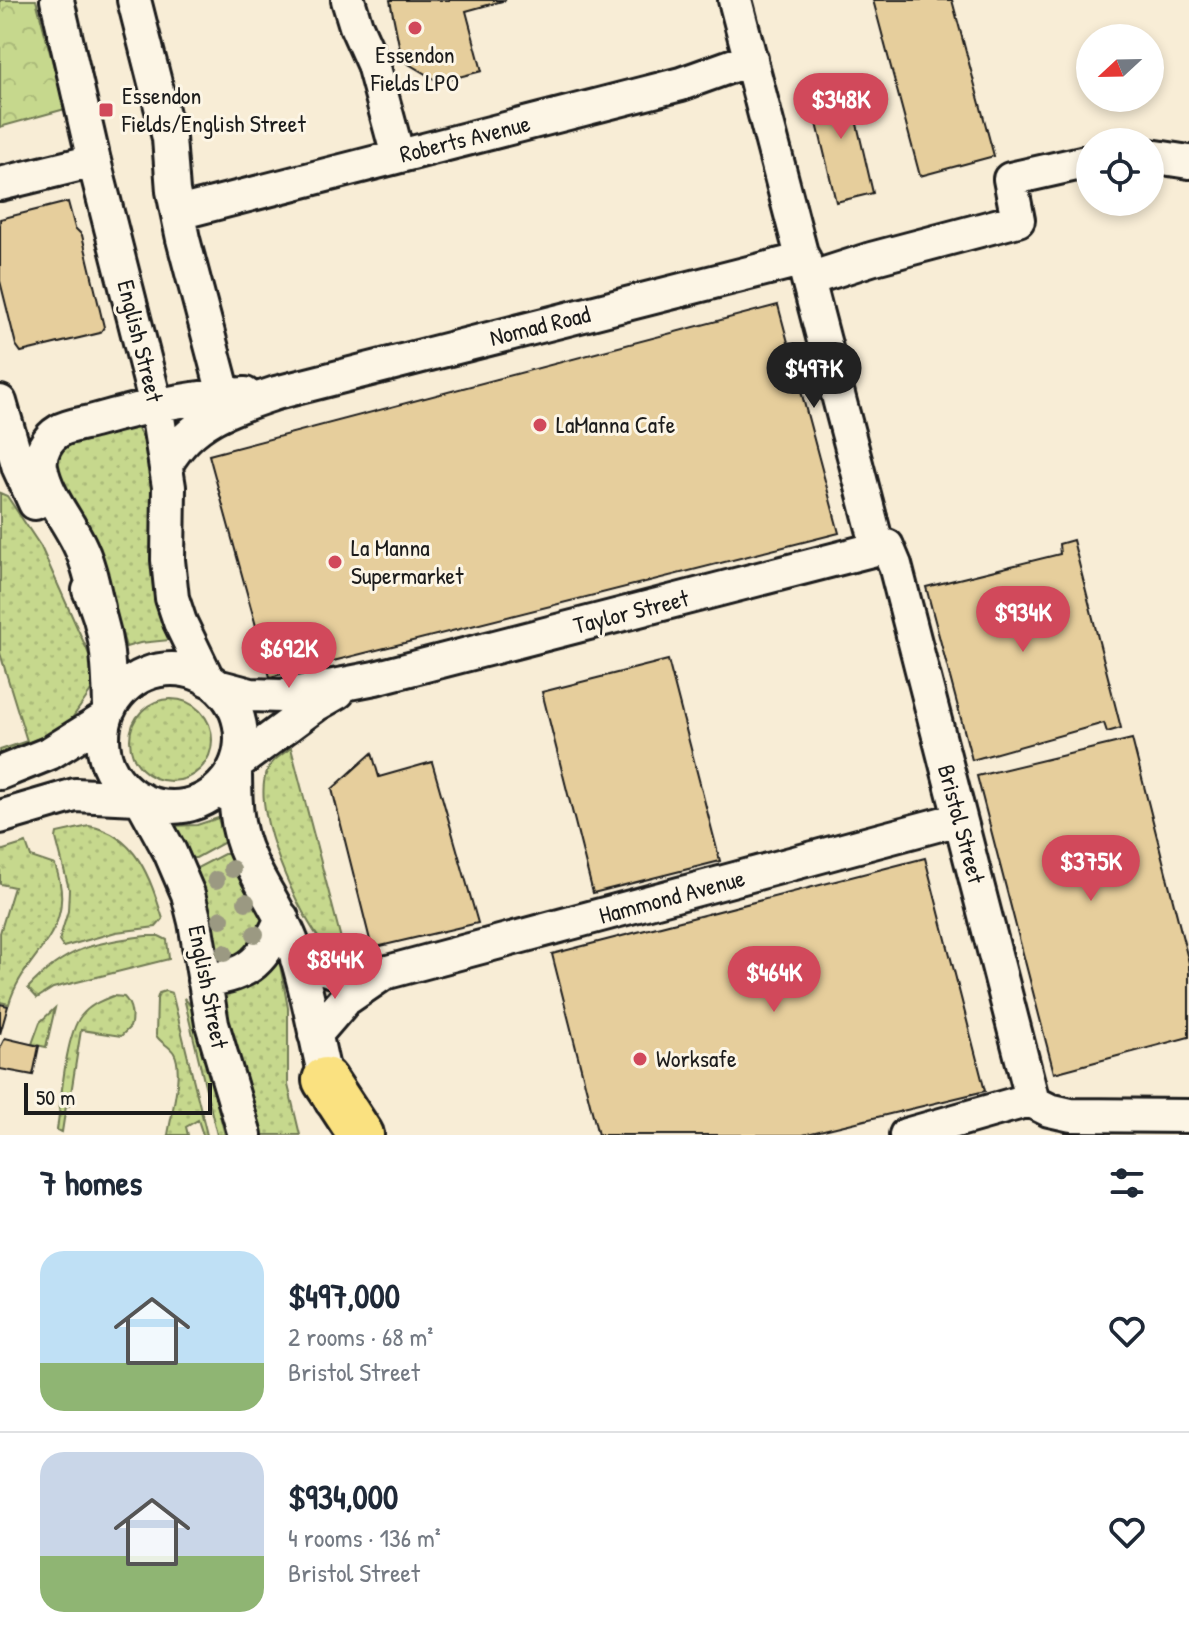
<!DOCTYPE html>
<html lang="en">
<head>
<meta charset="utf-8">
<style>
  :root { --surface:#fff; --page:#f2f2f3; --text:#1f2937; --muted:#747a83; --line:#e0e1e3; --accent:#d1495b }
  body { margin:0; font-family:"Patrick Hand",sans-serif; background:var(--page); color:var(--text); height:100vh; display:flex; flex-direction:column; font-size:30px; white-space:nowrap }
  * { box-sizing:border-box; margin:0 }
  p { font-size:26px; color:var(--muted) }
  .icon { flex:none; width:44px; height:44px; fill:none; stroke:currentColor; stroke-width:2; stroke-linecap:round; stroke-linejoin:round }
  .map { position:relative; height:1135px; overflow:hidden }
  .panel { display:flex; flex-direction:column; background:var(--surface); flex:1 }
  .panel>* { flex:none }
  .needle { width:52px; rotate:248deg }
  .tools { position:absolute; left:1076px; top:24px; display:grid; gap:16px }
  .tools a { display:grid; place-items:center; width:88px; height:88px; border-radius:50%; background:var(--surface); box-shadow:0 4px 12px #0003; font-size:40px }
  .scale { position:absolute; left:24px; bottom:20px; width:188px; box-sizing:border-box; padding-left:8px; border:4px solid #1c1c1c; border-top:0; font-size:22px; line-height:28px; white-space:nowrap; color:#1c1c1c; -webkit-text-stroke:6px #fcf5e5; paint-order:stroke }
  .price { position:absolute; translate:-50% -68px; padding:0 18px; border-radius:28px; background:var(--accent); color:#fff; font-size:26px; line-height:52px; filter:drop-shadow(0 2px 4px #0008) }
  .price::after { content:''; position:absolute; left:50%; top:48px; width:24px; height:18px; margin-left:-12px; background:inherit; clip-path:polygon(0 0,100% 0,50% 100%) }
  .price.active { background:#222; color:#fff }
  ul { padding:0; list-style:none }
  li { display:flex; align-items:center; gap:24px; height:200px; padding:0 40px }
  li+li { border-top:2px solid var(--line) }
  li span { display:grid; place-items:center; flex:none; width:224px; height:160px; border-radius:24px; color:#555 }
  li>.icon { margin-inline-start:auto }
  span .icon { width:96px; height:96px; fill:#fffc; stroke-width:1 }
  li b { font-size:34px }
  h2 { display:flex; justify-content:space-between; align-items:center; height:96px; padding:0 40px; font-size:34px }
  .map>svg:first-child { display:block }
  .grass { fill:url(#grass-dots); stroke:#717a54; stroke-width:2 }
  .park { fill:url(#park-crowns); stroke:#717a54; stroke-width:2 }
  .building { fill:#e6ce9c; stroke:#1c1c1c; stroke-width:2 }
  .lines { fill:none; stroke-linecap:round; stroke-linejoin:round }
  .minor-casing { stroke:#1c1c1c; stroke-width:38 }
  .highway-casing { stroke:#1c1c1c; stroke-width:50 }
  .minor { stroke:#fcf5e5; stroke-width:32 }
  .highway { stroke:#fae180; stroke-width:44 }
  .tree { fill:#9b9982 }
  .poi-dot { fill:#d1495b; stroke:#fcf5e5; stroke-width:3 }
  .labels { text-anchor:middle; stroke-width:6; stroke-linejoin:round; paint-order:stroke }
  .poi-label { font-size:24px; fill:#1c1c1c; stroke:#fcf5e5; text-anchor:start }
  .street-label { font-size:24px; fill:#1c1c1c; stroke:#fcf5e5 }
</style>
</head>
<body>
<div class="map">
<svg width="1189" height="1135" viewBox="0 0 1189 1135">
  <defs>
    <pattern id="grass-dots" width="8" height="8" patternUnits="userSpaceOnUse" patternTransform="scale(2)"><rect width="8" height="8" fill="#c6d88d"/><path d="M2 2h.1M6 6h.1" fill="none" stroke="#aab979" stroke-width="1.8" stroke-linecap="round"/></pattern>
    <pattern id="park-crowns" width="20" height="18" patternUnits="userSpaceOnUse" patternTransform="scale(2)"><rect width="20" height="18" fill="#c6d88d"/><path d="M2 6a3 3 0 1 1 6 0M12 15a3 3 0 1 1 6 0" fill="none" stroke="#aab979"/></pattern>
  </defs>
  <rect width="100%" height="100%" fill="#f8edd6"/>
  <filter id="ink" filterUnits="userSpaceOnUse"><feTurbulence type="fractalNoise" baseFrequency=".0125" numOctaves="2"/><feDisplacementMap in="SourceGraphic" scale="16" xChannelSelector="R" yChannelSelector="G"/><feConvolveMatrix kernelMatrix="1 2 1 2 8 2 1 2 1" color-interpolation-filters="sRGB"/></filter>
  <g filter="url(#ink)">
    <path class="grass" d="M135,426C167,459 149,543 153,586C155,605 162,623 170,640L140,643L126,647L107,584L51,466L63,441Z
      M0,493L7,496L41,547L93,663L91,691L70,721L55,734L0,757V750L27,741L0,653Z
      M130 740a41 41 0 1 1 82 0a41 41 0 1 1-82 0Z
      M291,748L346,958C339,955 330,952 325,946C299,916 252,813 266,774C270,761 281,755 291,748Z
      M218,818L225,842L196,858H189L171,826L197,825Z
      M89,826C136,835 150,877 163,919L156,927L116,932L63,947L59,941L68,911L69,889L56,838L57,833Z
      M26,843L31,857L55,865C80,934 24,951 9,1004L0,1002V933L14,887L0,884V851Z
      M224,854H231L266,921L255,952L216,967L195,869Z
      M146,936H159L167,940L169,959L53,988L37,998L28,988C64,949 94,942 146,936Z
      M278,954L288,1008V1085L300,1135H261L218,987Z
      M165,991L172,993L207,1135H203L198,1120L186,1127L188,1135H168C171,1115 184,1070 174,1053C169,1045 160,1043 156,1035L157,999L159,993Z
      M113,996L124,997C132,1005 133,1017 130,1027L121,1036L81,1030L69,1106H66L62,1132L57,1130C61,1103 65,1036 81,1016C90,1005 100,1001 113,996Z
      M184,998L193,1008L225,1135H217Z
      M55,1008L46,1047L32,1044L40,1022Z"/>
    <path class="park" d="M0,0H36L65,109L0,127Z"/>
    <path class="building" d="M390,0H506L466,11L482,71L439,82L402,60Z
      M873,0H952L994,156L920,176Z
      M847,81L873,193L836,202L809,90Z
      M68,202L75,228L82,235L104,327L100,333L21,352L16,345L0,281V219Z
      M778,305L839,533L270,677L209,455Z
      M1073,540L1121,728L1107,732L1104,723L972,760L926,587L1060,554L1059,544Z
      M668,660L720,861L593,893L542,692Z
      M1132,739L1189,963V1037L1054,1073L977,776Z
      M372,753L379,777L432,762L478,923L372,948L332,789Z
      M925,858L985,1091L803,1135H598L552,954Z
      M0,1004L8,1006L0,1034Z
      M5,1038L39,1046L33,1075L0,1069V1048Z"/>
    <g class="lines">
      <defs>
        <path id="minor" d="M57,0L94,161L156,405L169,487L168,560L172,598L180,622L208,680
          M134,0L169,138L173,191L183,239L228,409
          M348,0L356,26L373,64L398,156
          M735,0L878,548
          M1150,156L1189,162
          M0,184L94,161
          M178,213L681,84L751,59
          M809,279L871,259L1018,220L1010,179L1090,161
          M0,402L19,468L35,503
          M167,463C192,420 231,408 276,393L804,259
          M89,590C108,628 109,666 110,708
          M98,608C93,586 89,564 79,544C67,519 46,495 41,467C39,453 47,438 59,431C69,425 83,424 94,421C143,407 194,396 245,394
          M103 738a69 69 0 1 1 138 0a69 69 0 1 1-138 0Z
          M217,686L251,695L282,696L375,678L887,546L895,565L1033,1102
          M236,764L317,704L338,692
          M235,767C235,798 235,829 249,858C262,888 282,914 293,945C310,996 317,1050 331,1101
          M0,773L50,753L106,718
          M141,799L170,852L188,894L195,922L212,1024L245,1135
          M0,817L75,795L137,798
          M297,959L339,973H384L959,819
          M204,980C251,976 264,959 282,918
          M315,1035L346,999L384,973
          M906,1135L1022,1102H1033L1049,1110L1071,1115L1189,1116"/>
        <path id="highway" d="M325,1080L361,1135"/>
      </defs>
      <use href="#minor" class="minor-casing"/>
      <use href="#highway" class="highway-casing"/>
      <use href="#minor" class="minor"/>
      <use href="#highway" class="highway"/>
    </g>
    <g class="tree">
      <circle cx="232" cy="869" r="9"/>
      <circle cx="216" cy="880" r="9"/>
      <circle cx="246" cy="902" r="9"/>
      <circle cx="221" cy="919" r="9"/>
      <circle cx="255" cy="934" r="9"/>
      <circle cx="224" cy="953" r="9"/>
    </g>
  </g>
  <g class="poi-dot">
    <circle cx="415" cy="28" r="8"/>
    <rect x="98" y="102" width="16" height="16" rx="4"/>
    <circle cx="540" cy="425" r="8"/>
    <circle cx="335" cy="562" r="8"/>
    <circle cx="640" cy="1059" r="8"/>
  </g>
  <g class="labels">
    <g class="poi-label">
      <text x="415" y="63" text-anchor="middle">Essendon<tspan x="415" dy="28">Fields LPO</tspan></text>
      <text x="122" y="104">Essendon<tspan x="122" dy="28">Fields/English Street</tspan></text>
      <text x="556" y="433">LaManna Cafe</text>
      <text x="351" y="556">La Manna<tspan x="351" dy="28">Supermarket</tspan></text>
      <text x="656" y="1067">Worksafe</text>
    </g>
    <g class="street-label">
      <text transform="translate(465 139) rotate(-14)" y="8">Roberts Avenue</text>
      <text transform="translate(540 326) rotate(-14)" y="8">Nomad Road</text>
      <text transform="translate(140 341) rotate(76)" y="8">English Street</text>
      <text transform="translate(631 612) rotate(-14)" y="8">Taylor Street</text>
      <text transform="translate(961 824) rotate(75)" y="8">Bristol Street</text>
      <text transform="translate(672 897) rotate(-15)" y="8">Hammond Avenue</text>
      <text transform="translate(208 987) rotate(79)" y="8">English Street</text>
    </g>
  </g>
</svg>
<div class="tools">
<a><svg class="needle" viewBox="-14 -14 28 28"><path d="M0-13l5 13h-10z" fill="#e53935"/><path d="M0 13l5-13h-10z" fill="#747a83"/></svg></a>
<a><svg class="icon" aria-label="locate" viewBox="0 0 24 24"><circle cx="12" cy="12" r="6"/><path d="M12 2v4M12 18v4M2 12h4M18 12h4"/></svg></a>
</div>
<div class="scale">50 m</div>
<b class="price" style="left:841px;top:141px">$348K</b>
<b class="price active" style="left:814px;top:410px">$497K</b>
<b class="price" style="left:1023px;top:654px">$934K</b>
<b class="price" style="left:289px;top:690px">$692K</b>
<b class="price" style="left:1091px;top:903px">$375K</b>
<b class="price" style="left:335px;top:1001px">$844K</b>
<b class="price" style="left:774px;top:1014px">$464K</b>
</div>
<section class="panel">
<h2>7 homes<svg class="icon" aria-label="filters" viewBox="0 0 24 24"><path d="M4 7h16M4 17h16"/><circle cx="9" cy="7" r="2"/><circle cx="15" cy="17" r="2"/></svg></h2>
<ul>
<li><span style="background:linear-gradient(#bfe0f5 70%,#8fb573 0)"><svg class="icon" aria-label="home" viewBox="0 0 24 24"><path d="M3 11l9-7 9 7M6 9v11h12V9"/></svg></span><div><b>$497,000</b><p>2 rooms · 68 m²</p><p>Bristol Street</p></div><svg class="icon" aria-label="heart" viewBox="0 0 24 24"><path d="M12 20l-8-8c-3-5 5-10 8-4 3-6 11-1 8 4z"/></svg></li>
<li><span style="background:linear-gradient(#c9d6e8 65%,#8fb573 0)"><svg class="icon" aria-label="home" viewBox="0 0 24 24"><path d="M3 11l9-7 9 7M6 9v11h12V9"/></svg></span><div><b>$934,000</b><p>4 rooms · 136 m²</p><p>Bristol Street</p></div><svg class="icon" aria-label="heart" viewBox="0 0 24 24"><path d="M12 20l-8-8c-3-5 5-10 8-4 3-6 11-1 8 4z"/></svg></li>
</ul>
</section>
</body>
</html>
